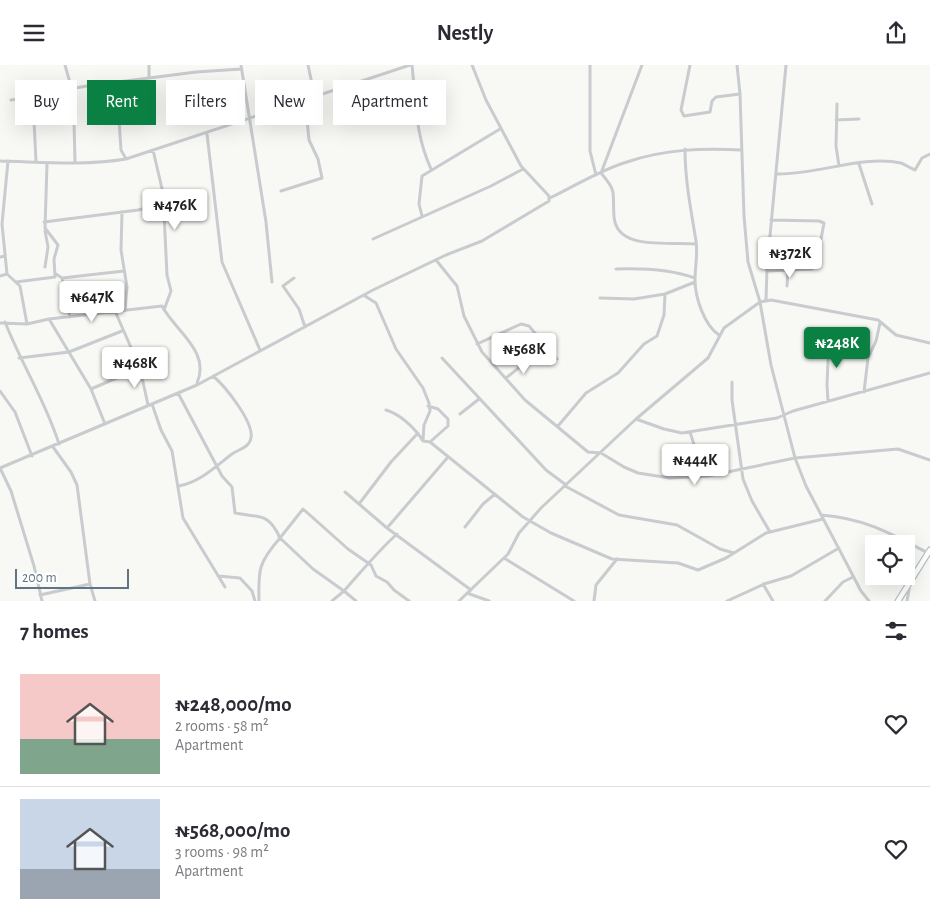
<!DOCTYPE html>
<html lang="en">
<head>
<meta charset="utf-8">
<style>
  :root { --surface:#fff; --page:#f7f7f7; --text:#2b2b33; --muted:#7c7c81; --line:#e1e1e2; --accent:#0b8043 }
  body { margin:0; font-family:"Alegreya Sans",sans-serif; background:var(--page); color:var(--text); height:100vh; display:flex; flex-direction:column; font-size:19px; white-space:nowrap }
  * { box-sizing:border-box; margin:0 }
  p { font-size:16px; color:var(--muted) }
  .icon { flex:none; width:28px; height:28px; fill:none; stroke:currentColor; stroke-width:2; stroke-linecap:round; stroke-linejoin:round }
  .map { position:relative; height:536px; overflow:hidden }
  .details { display:flex; flex-direction:column; background:var(--surface); flex:1 }
  .details>* { flex:none }
  .top-card { position:absolute; left:15px; top:15px; width:500px; height:45px; display:flex; gap:10px }
  .controls { position:absolute; left:865px; top:470px; display:grid; gap:10px }
  .controls a { display:grid; place-items:center; width:50px; height:50px; border-radius:0px; background:var(--surface); box-shadow:0 5px 20px #0002; font-size:25px }
  .scale { position:absolute; left:15px; bottom:12px; width:114px; box-sizing:border-box; padding-left:5px; border:2px solid #607583; border-top:0; font-size:14px; line-height:18px; white-space:nowrap; color:#607583; -webkit-text-stroke:4px #fff; paint-order:stroke }
  .price { position:absolute; translate:-50% -42px; padding:0 11px; border-radius:5px; background:#fff; color:#222; font-size:16px; line-height:32px; filter:drop-shadow(0 1px 2px #0008) }
  .price::after { content:''; position:absolute; left:50%; top:30px; width:15px; height:11px; margin-left:-8px; background:inherit; clip-path:polygon(0 0,100% 0,50% 100%) }
  .price.current { background:var(--accent); color:#fff }
  ul { padding:0; list-style:none }
  li { display:flex; align-items:center; gap:15px; height:125px; padding:0 20px }
  li+li { border-top:1px solid var(--line) }
  li span { display:grid; place-items:center; flex:none; width:140px; height:100px; border-radius:0px; color:#555 }
  li>.icon { margin-inline-start:auto }
  span .icon { width:60px; height:60px; fill:#fffc; stroke-width:1 }
  li b { font-size:21px }
  h2 { display:flex; justify-content:space-between; align-items:center; height:60px; padding:0 20px; font-size:21px }
  .tag { padding:0 18px; border-radius:0px; background:var(--surface); box-shadow:0 5px 20px #0002; font-size:18px; line-height:45px }
  .tag.current { background:var(--accent); color:#fff }
  header { display:flex; justify-content:space-between; align-items:center; height:65px; padding:0 20px; background:var(--surface); font-size:22px; font-weight:700 }
  .map>svg:first-child { display:block }
  .lines { fill:none; stroke-linecap:round; stroke-linejoin:round }
  .secondary-casing { stroke:#b7bec2; stroke-width:7 }
  .street { stroke:#c8cccf; stroke-width:3 }
  .secondary { stroke:#fff; stroke-width:4.5 }
</style>
</head>
<body>
<header><svg class="icon" aria-label="menu" viewBox="0 0 24 24"><path d="M4 6h16M4 12h16M4 18h16"/></svg>Nestly<svg class="icon" aria-label="share" viewBox="0 0 24 24"><path d="M12 15V3M7 8l5-5 5 5M5 13v7h14v-7"/></svg></header>
<div class="map">
<svg width="930" height="536" viewBox="0 0 930 536">
  <rect width="100%" height="100%" fill="#f8f8f5"/>
  <g class="lines">
    <defs>
      <path id="secondary" d="M898,536L930,485"/>
    </defs>
    <use href="#secondary" class="secondary-casing"/>
    <path class="street" d="M65,0L72,25
      M149,0V13
      M241,0L266,157L272,217
      M308,0L315,33
      M412,0C416,37 415,69 431,104
      M590,0V86L596,110
      M642,0L601,108C618,128 612,127 614,151C616,187 670,176 696,179
      M690,0L681,45L684,51L710,47L712,36L716,32L740,29
      M737,0L740,29L744,151L748,197L760,237L771,300L795,393L806,421L861,526L869,536
      M111,20L119,55L121,85L126,94
      M68,25L74,56L75,98
      M11,35L26,33L33,35L51,27L87,21L196,7L241,4
      M33,35L36,97
      M837,39L836,81L839,101
      M836,55L859,54
      M207,69L222,197L260,285
      M685,84C685,116 691,145 696,176C698,189 695,202 695,215C695,232 704,260 719,270
      M153,85L163,128L167,210L171,226L164,245
      M0,96C42,97 84,101 126,94L410,0
      M8,96L2,159L7,209L20,221L27,259
      M859,99L872,139
      M776,109C816,110 862,90 901,98C906,100 910,103 915,105L922,93L930,89
      M281,126L322,113L318,94L309,75L305,36
      M550,133C575,121 600,105 627,97C665,84 702,83 742,85
      M122,147L121,185L127,222L125,244
      M422,151L419,139L422,111L500,64
      M771,155L819,156L824,158L821,174L805,176L796,188L795,205
      M44,157L138,145L164,139
      M45,166L48,182L45,202
      M373,174L491,121L523,104
      M0,192L5,191
      M436,195L457,221L464,251L482,287L525,335L588,387L601,388L624,402L638,408L670,413L708,411L795,393L898,384L930,395
      M616,204C643,203 670,204 695,213
      M767,206L812,204
      M56,209L62,213L70,252
      M0,211L7,209
      M62,213L124,206
      M294,213L283,221L299,244L305,262
      M16,217L55,212L54,194L58,180L45,163L47,99
      M787,221L788,205
      M365,231L376,238L396,284L423,323L429,338L430,346L424,360L423,375
      M600,233L634,234L665,229L695,217
      M766,235L767,203L786,0
      M115,246L140,303L148,340
      M49,254L91,324L105,359
      M5,257C21,298 46,337 59,379
      M0,258L27,259L49,254L162,241C175,266 211,286 197,318
      M477,279L521,259L529,261L557,294
      M19,293L69,287L122,266
      M442,293L546,405L566,420
      M506,313L531,293
      M732,317V335L743,414L752,436L770,467
      M91,324L140,303
      M0,326L15,347L32,391
      M864,327L868,293L876,276L880,258
      M178,328L222,411L232,422L235,448C260,453 268,447 280,473C259,497 258,504 259,536
      M828,336L827,320L829,272
      M152,339L161,365L172,386L183,453L225,522
      M428,341L438,344L448,354V361L430,377
      M386,345C400,349 415,363 423,376L430,377L523,452L551,468L612,494L678,498L698,505L726,493L766,468L823,454
      M460,349L479,334
      M636,354L664,364L682,368L777,353L793,346L930,308
      M558,361L586,328L618,308L644,279L657,271L664,250L665,229
      M690,367L697,389L698,411
      M53,382L71,407L77,420L90,519L95,536
      M0,403L197,320L373,225L446,190L482,176L549,136V131L521,101L486,35L472,0
      M0,403L11,426L34,501L42,536
      M179,421C200,417 215,402 232,389C239,384 249,383 251,373C254,357 225,321 213,311
      M565,421L619,450L677,460L720,484L734,488
      M345,427L387,463L471,525
      M359,439L391,397L418,368
      M821,450C864,453 892,469 928,488
      M465,462L483,439L495,429
      M387,463L448,392
      M397,469C377,487 361,507 344,526L313,504L280,473L303,444L348,484L371,500L376,511L387,517L394,525L409,536
      M504,493L574,536
      M218,511L240,513L252,526L255,536
      M763,519L773,536
      M467,528L489,536
      M40,530L90,519
      M332,536L344,526L356,536
      M459,536L508,489L519,468L541,443L636,354L708,293L724,263L760,237L771,235L878,255L896,270L930,278
      M594,536L596,520L617,494
      M727,536L764,519L791,511L839,483
      M825,536L843,517L853,512
      M907,536L910,519"/>
    <use href="#secondary" class="secondary"/>
  </g>
</svg>
<div class="controls">
<a><svg class="icon" aria-label="locate" viewBox="0 0 24 24"><circle cx="12" cy="12" r="6"/><path d="M12 2v4M12 18v4M2 12h4M18 12h4"/></svg></a>
</div>
<div class="scale">200 m</div>
<b class="price" style="left:175px;top:166px">₦476K</b>
<b class="price" style="left:790px;top:214px">₦372K</b>
<b class="price" style="left:92px;top:258px">₦647K</b>
<b class="price current" style="left:837px;top:304px">₦248K</b>
<b class="price" style="left:524px;top:310px">₦568K</b>
<b class="price" style="left:135px;top:324px">₦468K</b>
<b class="price" style="left:695px;top:421px">₦444K</b>
<div class="top-card">
<a class="tag">Buy</a>
<a class="tag current">Rent</a>
<a class="tag">Filters</a>
<a class="tag">New</a>
<a class="tag">Apartment</a>
</div>
</div>
<section class="details">
<h2>7 homes<svg class="icon" aria-label="filters" viewBox="0 0 24 24"><path d="M4 7h16M4 17h16"/><circle cx="9" cy="7" r="2"/><circle cx="15" cy="17" r="2"/></svg></h2>
<ul>
<li><span style="background:linear-gradient(#f6c9c9 65%,#7fa58c 0)"><svg class="icon" aria-label="home" viewBox="0 0 24 24"><path d="M3 11l9-7 9 7M6 9v11h12V9"/></svg></span><div><b>₦248,000/mo</b><p>2 rooms · 58 m²</p><p>Apartment</p></div><svg class="icon" aria-label="heart" viewBox="0 0 24 24"><path d="M12 20l-8-8c-3-5 5-10 8-4 3-6 11-1 8 4z"/></svg></li>
<li><span style="background:linear-gradient(#c9d6e8 70%,#9aa5b1 0)"><svg class="icon" aria-label="home" viewBox="0 0 24 24"><path d="M3 11l9-7 9 7M6 9v11h12V9"/></svg></span><div><b>₦568,000/mo</b><p>3 rooms · 98 m²</p><p>Apartment</p></div><svg class="icon" aria-label="heart" viewBox="0 0 24 24"><path d="M12 20l-8-8c-3-5 5-10 8-4 3-6 11-1 8 4z"/></svg></li>
</ul>
</section>
</body>
</html>
